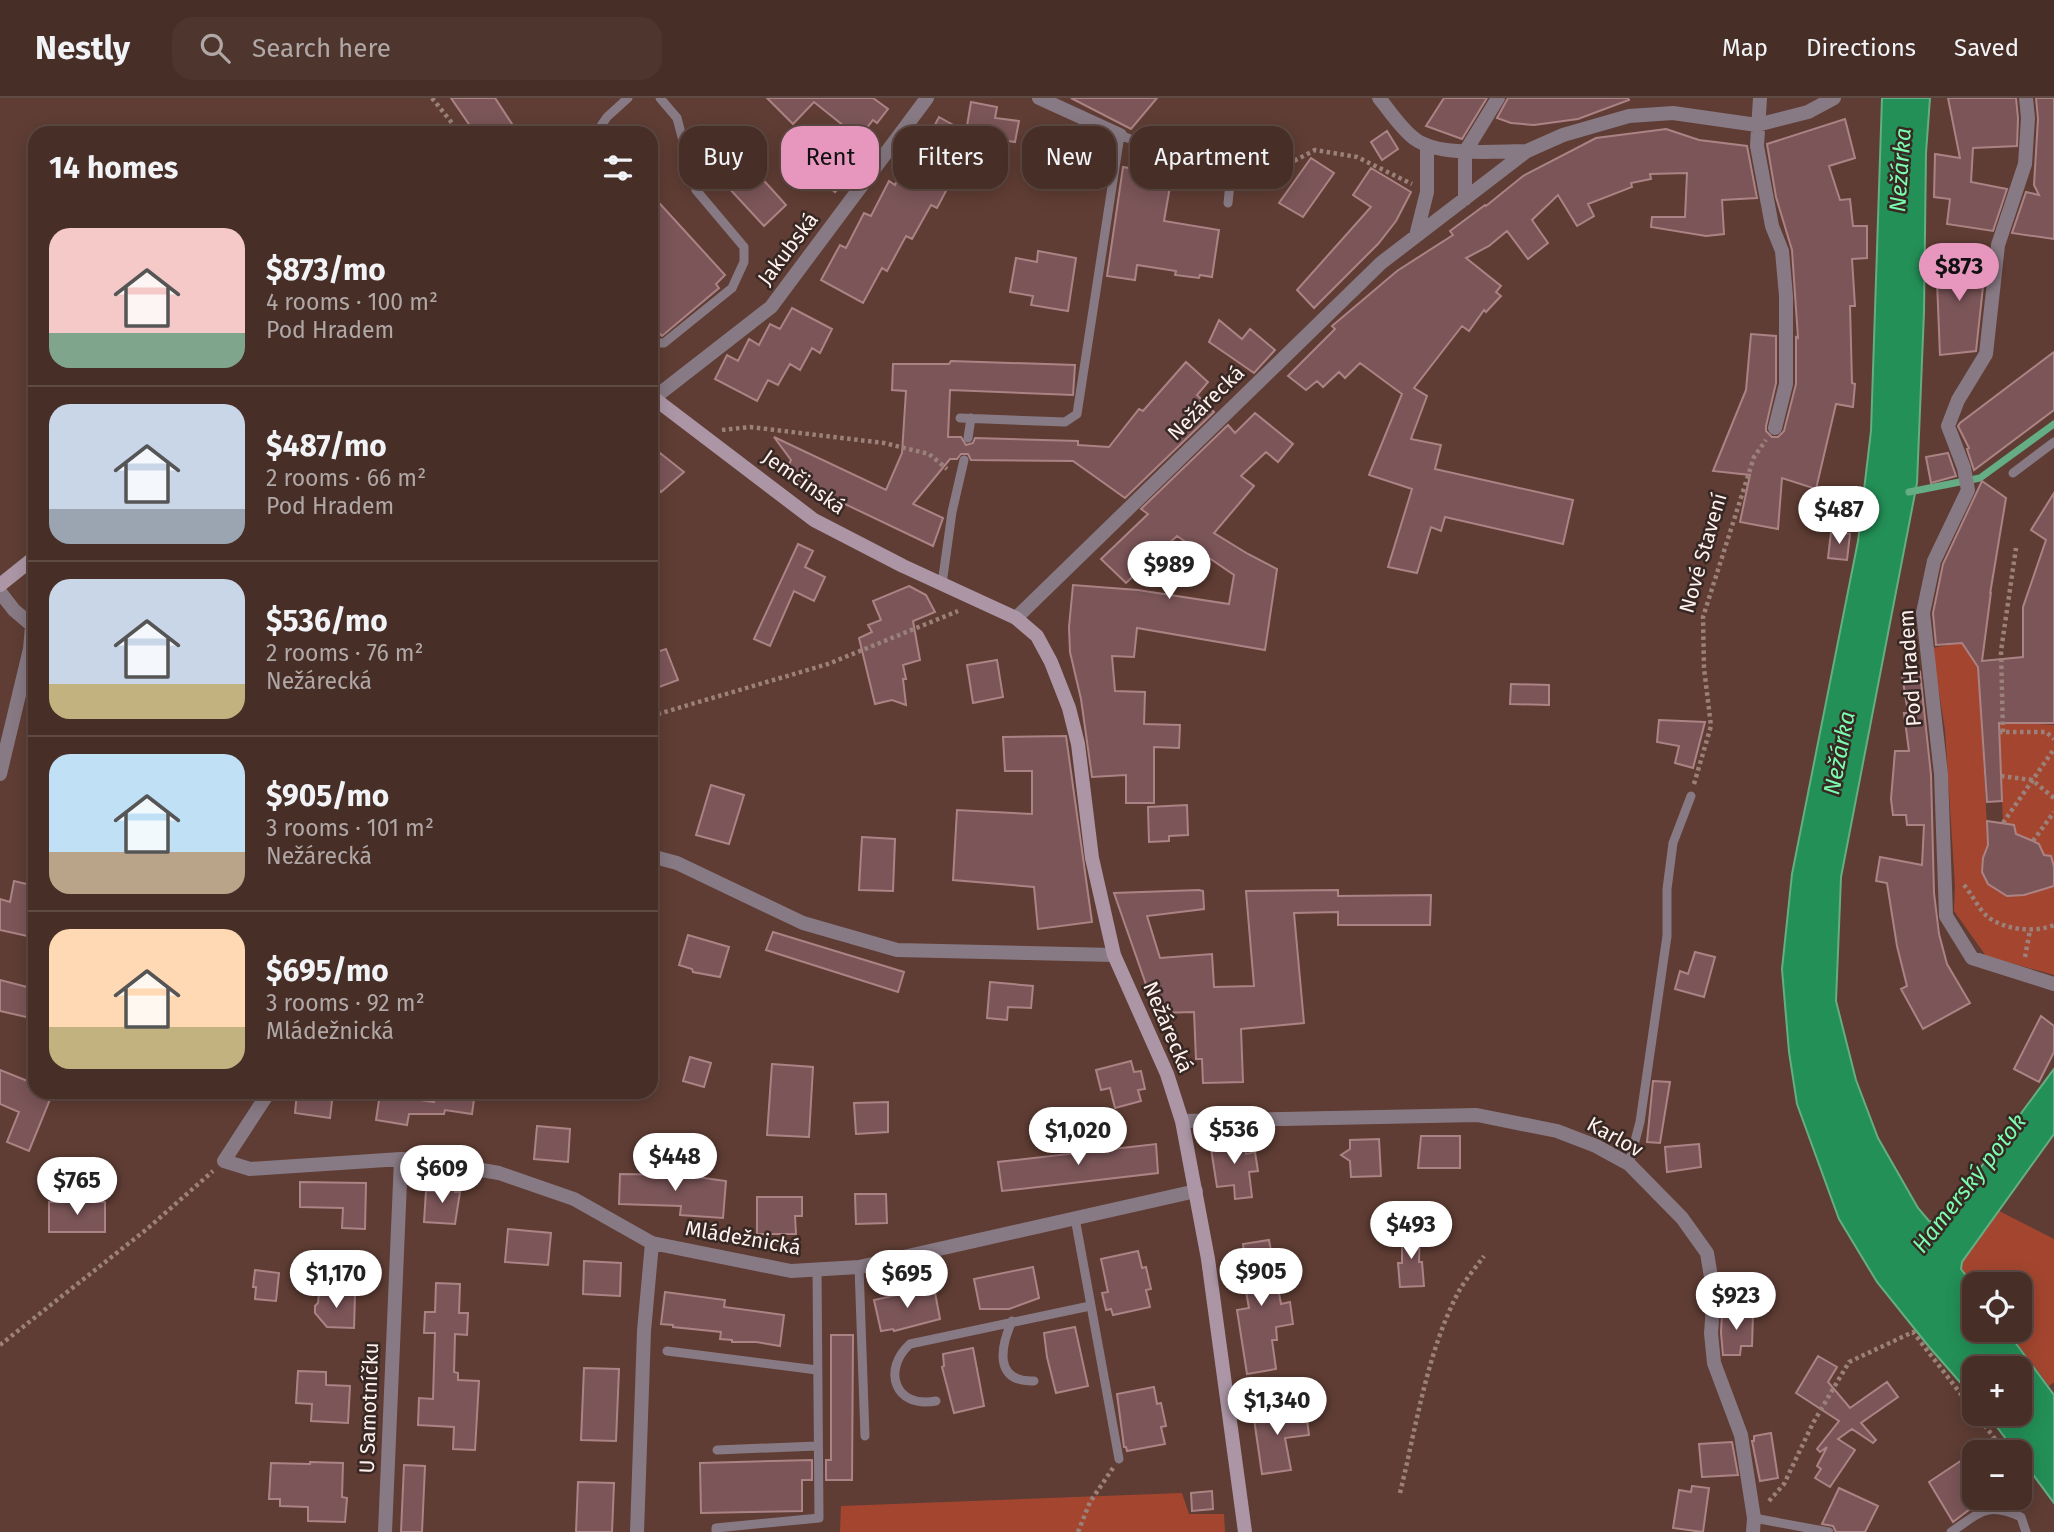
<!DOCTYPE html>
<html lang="en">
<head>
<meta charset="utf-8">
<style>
  :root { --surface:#472e27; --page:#4e362f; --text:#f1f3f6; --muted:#b0a8a7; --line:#5f4a44; --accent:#e797bd }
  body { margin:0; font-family:"Fira Sans",sans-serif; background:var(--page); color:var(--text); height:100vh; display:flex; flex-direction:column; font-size:26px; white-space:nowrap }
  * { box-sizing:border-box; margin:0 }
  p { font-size:23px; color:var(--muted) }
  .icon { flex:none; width:38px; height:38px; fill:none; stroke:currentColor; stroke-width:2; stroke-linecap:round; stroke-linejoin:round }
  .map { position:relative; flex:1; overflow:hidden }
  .panel { position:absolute; left:28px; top:28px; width:630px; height:973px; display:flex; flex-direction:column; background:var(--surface); border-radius:21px; box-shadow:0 4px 18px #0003,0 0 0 2px var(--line) }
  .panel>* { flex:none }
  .guide { position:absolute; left:679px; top:28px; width:665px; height:63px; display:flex; gap:14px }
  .fabs { position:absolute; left:1962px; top:1174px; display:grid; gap:14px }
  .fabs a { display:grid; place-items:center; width:70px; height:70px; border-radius:14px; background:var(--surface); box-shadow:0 4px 18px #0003,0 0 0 2px var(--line); font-size:35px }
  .price { position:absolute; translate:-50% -60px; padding:0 16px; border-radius:24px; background:#fff; color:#222; font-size:23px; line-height:46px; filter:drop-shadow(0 2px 4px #0008) }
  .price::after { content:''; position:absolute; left:50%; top:42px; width:21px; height:16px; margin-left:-10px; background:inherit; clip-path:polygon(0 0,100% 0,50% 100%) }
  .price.current { background:var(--accent); color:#111 }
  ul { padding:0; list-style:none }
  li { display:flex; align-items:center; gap:21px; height:175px; padding:0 21px }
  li+li { border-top:2px solid var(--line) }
  li span { display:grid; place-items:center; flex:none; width:196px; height:140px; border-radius:21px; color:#555 }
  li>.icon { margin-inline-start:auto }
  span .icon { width:84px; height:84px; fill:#fffc; stroke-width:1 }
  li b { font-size:30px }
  h2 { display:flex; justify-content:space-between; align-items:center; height:84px; padding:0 21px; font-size:30px }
  .pill { padding:0 24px; border-radius:21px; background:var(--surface); box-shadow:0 4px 18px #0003,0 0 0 2px var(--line); font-size:24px; line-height:63px }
  .pill.current { background:var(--accent); color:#111 }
  header { display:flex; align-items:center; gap:42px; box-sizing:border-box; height:98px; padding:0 35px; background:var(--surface); border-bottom:2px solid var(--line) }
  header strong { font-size:33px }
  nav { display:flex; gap:38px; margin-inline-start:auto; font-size:24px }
  .search { width:490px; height:63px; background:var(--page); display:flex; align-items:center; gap:18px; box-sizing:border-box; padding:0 24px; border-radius:21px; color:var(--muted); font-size:26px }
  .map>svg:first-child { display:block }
  .green { fill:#a4462f }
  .water { fill:#239057; stroke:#65ad84; stroke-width:2 }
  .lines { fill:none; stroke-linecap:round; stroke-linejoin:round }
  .stream { stroke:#65ad84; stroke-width:7 }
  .building { fill:#7b5558; stroke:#ac8385; stroke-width:2 }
  .path { stroke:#9b817a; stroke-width:4.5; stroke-dasharray:3.5 3.5; stroke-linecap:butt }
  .lane { stroke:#887a84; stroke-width:9 }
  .street { stroke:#887a84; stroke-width:14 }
  .secondary { stroke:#ac96a6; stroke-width:14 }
  .labels { text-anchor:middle; stroke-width:5; stroke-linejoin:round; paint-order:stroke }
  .street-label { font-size:21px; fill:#fef1ee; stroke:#382824 }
  .water-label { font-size:23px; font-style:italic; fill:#7afdae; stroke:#382824 }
</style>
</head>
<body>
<header>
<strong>Nestly</strong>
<div class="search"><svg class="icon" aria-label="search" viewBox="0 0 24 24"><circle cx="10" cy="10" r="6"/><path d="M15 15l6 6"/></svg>Search here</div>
<nav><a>Map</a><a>Directions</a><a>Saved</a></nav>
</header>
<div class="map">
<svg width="2054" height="1434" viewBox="0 0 2054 1434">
  <rect width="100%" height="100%" fill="#5f3d34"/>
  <path class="green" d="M1963,544L1968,546C1968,555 1969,560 1978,564L1988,747C1978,773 1982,786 2007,798L2054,788V877L1986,858L1954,813L1955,788L1945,632L1932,550Z
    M1996,562L2024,625L2054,627V769L2051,758L2044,757C2036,741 2032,743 2017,736C2012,734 2008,729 2003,725Z
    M1999,1113L2054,1141V1284L2049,1288L2007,1232H2020V1186L1974,1188L1961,1171L1962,1164Z
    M1182,1395L1189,1416H1224L1225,1434H840L841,1408Z"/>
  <path class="water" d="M1882,0H1930L1926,55L1924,214L1917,385L1841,779L1836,903L1856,982L1878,1040L1918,1110L1929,1123L1940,1124L2054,971V1036L1962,1164L1961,1171L1974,1188V1232H2006L2054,1297V1405L2020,1359V1354H2016L1987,1316H2020V1270H1974V1300L1930,1250L1877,1184L1839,1121L1797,1006L1789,954L1782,871L1792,776L1858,443L1871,333Z"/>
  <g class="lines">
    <path class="stream" d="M1909,394L1980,380L2054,326"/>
  </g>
  <path class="building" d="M451,0H495L518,35H475Z
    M767,0H873L888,11L877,25L873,22L859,40L814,4L793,26Z
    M1071,0H1157L1131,31Z
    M1444,0H1487L1462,41L1426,28Z
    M1508,0H1628L1629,2L1578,21L1534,27L1511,25L1497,20Z
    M1948,0H2016L2018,20L2017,48L1973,50L1971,84L2007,91L1993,133L1947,126L1950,101L1934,99L1935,56L1960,60Z
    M2036,0H2054V141L2012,135L2026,94L2039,97L2034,87L2038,21Z
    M971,4L997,9L995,20L1019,23L1015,44L982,39L961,77L956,74L937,110L931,107L912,141L906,138L887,173L882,170L863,205L821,182L840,147L846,150L864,115L871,118L889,83L895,87L914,52L920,55L939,19L966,34Z
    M1845,21L1855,60L1829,68L1840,102L1850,101L1853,128H1867V160L1852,161L1855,208H1850L1852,285L1855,286L1853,309L1836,306L1816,391L1782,380L1778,431L1740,424L1750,377L1713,373L1746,292L1751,236L1776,238V285L1766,328V333L1772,339H1778L1784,333L1796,286V239L1798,240L1792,152L1776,99L1767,46Z
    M1666,31L1699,42L1747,48L1757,100L1722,102L1724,136L1706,138L1651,129L1652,119H1685L1687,75L1650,76L1651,81L1631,85L1632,89L1588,106L1594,118L1577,128L1558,97L1532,122L1548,145L1528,161L1507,133L1489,148L1466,160L1501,188L1496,194L1501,198L1486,214L1484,212L1469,233L1462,228L1414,290L1427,298L1411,341L1441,347L1435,371L1573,402L1563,446L1445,419L1441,433L1431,429L1417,475L1388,469L1412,391L1369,377L1402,296L1360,265L1345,280L1339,274L1323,289L1317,283L1306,292L1288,278L1335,231L1332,228L1397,173L1453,137L1450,133L1485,107L1486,108L1523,78L1596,40Z
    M1387,33L1398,51L1382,62L1371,44Z
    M1039,36L1087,44L1080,90L1031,83Z
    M727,42L786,107L764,128L704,63Z
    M1311,60L1334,75L1303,119L1279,105Z
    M837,62L852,76L835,94L820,81Z
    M1123,69L1172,77L1164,123L1219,132L1212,179L1200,177L1199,180L1175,177L1176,173L1137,167L1135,182L1107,178Z
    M1371,70L1411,94L1396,123L1378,146L1314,210L1297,192L1371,109L1353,97Z
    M651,96L725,177L716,186L719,190L662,238L651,227Z
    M1038,153L1076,160L1068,213L1031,207L1033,198L1010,194L1016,160L1037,164Z
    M1936,159L1986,161L1976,253L1940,257Z
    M792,210L832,231L820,255L812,250L800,272L790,266L778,287L768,282L757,303L715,281L727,257L738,263L749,241L759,247L770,226L780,231Z
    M1219,222L1242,241L1250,231L1275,252L1254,275L1209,244Z
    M2054,254V312L1974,372L1967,351L1969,350L1958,328L1960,325Z
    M951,263L1075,267L1073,297L950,292L948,339H961L966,347L973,345L975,340L1078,343V347L1109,349L1139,311L1143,313L1186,264L1208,284L1197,297L1214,314L1125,400L1073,363L971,362L968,356H961L957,361H950L913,406L943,420L933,448L784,377L791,362L774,339L886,392L902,355L906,293L892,292L893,266H949Z
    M1255,315L1293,346L1278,364L1266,354L1241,378L1254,388L1214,435L1248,456L1277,471L1265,552L1137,530L1134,559L1112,558L1115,593L1145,594L1144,626L1180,627L1179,650L1154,649V705H1126V677L1092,679L1081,601L1070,554L1069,529L1073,487L1138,492L1229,506L1234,477L1177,438L1126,485L1101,461L1148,416L1141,411L1228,327L1235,335Z
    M660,355L684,374L661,394L651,382V363Z
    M1948,355L1956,378L1931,385L1926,359Z
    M1982,383L2006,400L1990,496L1991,494L1982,563L2023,559V509L2046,442L2031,432L2054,395V625H1999L2002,703L1987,704L1978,569L1962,545L1936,547L1933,515L1943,466Z
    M1831,434L1850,436L1847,462L1828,460Z
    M798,446L813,453L805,469L825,479L814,503L794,493L770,548L754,541Z
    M909,488L926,497L935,514L913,523L920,562L903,567L906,581H903L906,607L892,602L875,606L859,540L872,534L868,527L881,522L873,503Z
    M666,551L678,582L651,592V556Z
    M997,562L1003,599L973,605L967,567Z
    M1920,574L1931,677L1934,795L1939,836L1947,866L1970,905L1923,931L1901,891L1907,888L1897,848L1887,785L1876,783L1880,759L1922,767L1924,727H1907L1906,717H1893L1891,701L1895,653H1909L1904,615H1908L1902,577Z
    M1511,586L1549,587V607L1510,606Z
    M1659,622L1705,624L1693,670L1675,665L1679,648L1657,644Z
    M1066,638L1092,824L1038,831L1034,789L953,782L957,712L1032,716V673H1005L1003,639Z
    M711,687L744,697L729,746L696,737Z
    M1187,707L1188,737L1169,738V743L1149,744L1148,709Z
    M1987,723L2014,727L2016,736L2033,743L2039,746L2044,757L2051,758L2054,769V788L2024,797L2007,798L1988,786L1982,774L1983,760L1988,747Z
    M862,739L895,741L893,793L859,792Z
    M14,783L35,788V826L32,839L0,832V801L10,804Z
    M1199,792L1203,793L1204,811L1147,818L1160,860L1212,856L1214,889L1254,888L1246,793L1338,792V798L1431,797L1430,827H1338V814L1294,815L1304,925L1241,931L1243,984L1203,985L1202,961H1196L1194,914L1156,915L1114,795Z
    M773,834L904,874L898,894L766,852Z
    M688,837L729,849L720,879L693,874L692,871L679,867Z
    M1695,854L1715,859L1704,899L1675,891L1680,873L1688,876Z
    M0,882L35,891V921L0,913Z
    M990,884L1033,888L1031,910L1008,909L1007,922L987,920Z
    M2041,918L2054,928V954L2039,984L2014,971Z
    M690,959L711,965L704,989L683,983Z
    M1131,963L1134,974L1141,973L1145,991L1138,992L1141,1003L1115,1010L1110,990L1101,992L1096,972Z
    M772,966L813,969L809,1039L767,1037Z
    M0,972L35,986V994H53L29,1053L7,1044L19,1014L0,1006Z
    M1653,983L1670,984L1660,1045L1647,1044Z
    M297,994H333L330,1020L295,1015Z
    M435,994H475L472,1016L445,1012L444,1016H409L407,1027L376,1022L380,996L434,1004Z
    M888,1004V1034L856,1036L854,1005Z
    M537,1028L570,1031L568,1064L534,1061Z
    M1421,1038H1460V1070H1418Z
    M1243,1039L1246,1056L1255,1054L1258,1073L1249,1074L1252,1099L1235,1101L1234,1087L1217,1089L1210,1044Z
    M1379,1041L1381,1078L1351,1079L1350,1063L1341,1057L1350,1051V1042Z
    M1156,1046L1158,1075L1002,1093L998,1064Z
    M1699,1046L1701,1069L1667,1074L1665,1049Z
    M620,1076L683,1077L726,1083L723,1120L680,1117L681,1108L619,1106Z
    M300,1084L366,1085L365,1131L342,1130L343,1110L300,1109Z
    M435,1086L455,1087V1094H460L455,1126L424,1124L426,1093H435Z
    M855,1096H886L887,1125L856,1126Z
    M757,1099H802V1118H795L796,1136H757Z
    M49,1104H105V1134H49Z
    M508,1131L551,1135L548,1167L505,1164Z
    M1402,1134H1420L1419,1164H1422L1424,1188L1400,1189L1398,1165H1402Z
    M1269,1142L1281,1206L1290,1204L1293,1226L1276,1229L1277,1242H1272L1276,1271L1247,1276L1237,1212L1249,1210L1239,1155L1244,1154L1243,1146Z
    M1138,1153L1142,1170L1146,1169L1151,1191L1146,1192L1150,1209L1113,1217L1111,1211L1106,1212L1102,1195L1108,1194L1101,1161Z
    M584,1163L621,1165L620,1198L583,1196Z
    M1033,1169L1039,1200L1009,1211H980L974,1181Z
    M255,1172L279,1175L276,1203L255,1201L256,1189H253Z
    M436,1185L460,1186L459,1215H468L467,1237L455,1236L454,1274L458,1275V1282L479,1283L475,1352L453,1351L454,1329L418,1327L419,1300L433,1301L435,1235H424L425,1214H435Z
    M934,1189L940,1221L894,1233L893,1231L881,1233L874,1202Z
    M319,1194L355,1197L354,1230L327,1229L315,1215V1208L318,1205Z
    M665,1194L725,1202L724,1209L784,1217L780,1248L756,1244H732V1242L720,1241L721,1234L673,1229V1227L661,1226Z
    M1722,1214L1753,1215L1752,1248H1741L1740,1257H1723L1721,1235Z
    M1075,1229L1088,1288L1056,1295L1047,1259L1044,1235Z
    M831,1237H853L852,1382H826V1362H831Z
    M973,1250L984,1308L954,1315L942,1269L944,1268L943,1256Z
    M1818,1258L1837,1269L1828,1284L1850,1310L1887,1284L1898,1299L1861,1325L1876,1342L1873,1345L1852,1331L1838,1341L1855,1352L1830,1389L1815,1380L1821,1371L1817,1368L1827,1349L1820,1354L1817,1351L1839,1323L1796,1295Z
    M584,1270L619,1271L616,1343L581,1342Z
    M298,1273L326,1274V1287L350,1288L348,1325L311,1323L312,1306L296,1305Z
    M1154,1289L1157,1306L1161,1305L1166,1328L1161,1329L1165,1346L1127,1353L1126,1349H1124L1117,1296Z
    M1287,1309L1288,1316L1306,1314L1309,1337L1285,1340L1291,1372L1262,1376L1253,1314Z
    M1771,1335L1778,1380L1760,1383L1752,1343H1754V1338Z
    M1732,1344L1738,1377L1702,1379L1699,1346Z
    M1974,1354V1408L1953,1424L1929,1384Z
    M812,1362V1382H802V1413L701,1415L700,1365Z
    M310,1364L343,1365L342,1399L347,1400L345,1424L308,1423V1409L280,1408V1401H269L271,1365L310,1366Z
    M404,1367L425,1368L422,1434H401Z
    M578,1384L614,1385L612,1434H576Z
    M1692,1388L1709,1390L1703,1434L1673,1430L1679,1392L1691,1394Z
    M1839,1390L1878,1408L1865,1434H1836L1833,1428L1822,1426Z
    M1212,1393L1213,1411L1192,1413L1191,1395Z"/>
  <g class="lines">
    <path class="path" d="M432,0L460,35
      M1245,85H1260L1290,65L1315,52L1357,59L1412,86
      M722,332L750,329L884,345L929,356L947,371
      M651,618L828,566L958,513
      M1999,634H2046L2054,641
      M2003,634L2001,553L2016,450
      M2001,678L2032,682L2054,700
      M1694,686L1711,628L1704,570L1703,519L1754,359L1766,342
      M2003,725L2054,651
      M2033,743L2054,714
      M1964,787C1972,796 1979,812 1988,819C2005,832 2035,835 2054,827
      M2025,859L2030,832
      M0,1247L147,1131L213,1073
      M1976,1316L2005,1354
      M1400,1395C1416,1330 1427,1253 1459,1193C1466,1181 1476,1169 1484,1158
      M1769,1403L1784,1386L1813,1325L1849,1264L1913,1234L1974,1313
      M1078,1434L1090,1404L1113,1370"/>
    <path class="lane" d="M596,35L607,19L628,0
      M651,245H664L732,190L744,164V149L696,92L677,20L660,0
      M960,320L1065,324L1077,316L1120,37L1219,76L1230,86L1228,105
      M968,340L971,320
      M2013,375L2054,344
      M942,486L952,414L964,362
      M1629,1066L1640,1024L1667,838V791L1673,745L1691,698
      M1075,1120L1119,1361
      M859,1169L865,1338
      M1012,1223C1000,1250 994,1284 1034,1283
      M667,1253L817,1272
      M936,1303C894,1311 882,1271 910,1246L1090,1208
      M717,1352L817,1348
      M1754,1420L1829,1434
      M716,1434V1430L819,1420L817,1171
      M1951,1434C1980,1415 1986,1403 2021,1419L2026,1434"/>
    <path class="street" d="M1039,0L1120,37
      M1379,0C1390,13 1401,31 1415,41C1439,59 1497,53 1527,53
      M1760,0L1757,48L1772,128L1782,153L1786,198V286L1775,330
      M2026,0L2028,20L2025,66L1998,147L1986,256L1958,302L1948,328L1964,370L1968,392L1934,463L1923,515L1941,676L1946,818L1972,860L2054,886
      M1465,101V54L1498,0
      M1416,138L1427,94V48
      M654,300L771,209L927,0
      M0,494L14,512L35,530
      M1016,520L1381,165L1527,53L1563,37L1629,18L1673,15L1757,27L1808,14L1834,0
      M0,676L30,551L32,528
      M651,758L677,765L803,825L897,852L1114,857
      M269,994L224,1063L250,1071L401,1061L424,1062L499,1075L574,1101L652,1145L791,1173L859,1169L1196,1093
      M1182,1023L1477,1017L1557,1033L1596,1048L1629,1066L1682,1120L1707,1155L1714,1197L1711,1235L1714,1265L1741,1337L1754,1420L1753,1434
      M385,1434L401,1061
      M637,1434L644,1233L652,1145"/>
    <path class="secondary" d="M651,298L814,422L903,468L1016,520L1037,538L1051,564L1069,610L1078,646L1092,760L1114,857L1167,976L1182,1023L1208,1161L1245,1434
      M0,487L35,459"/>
  </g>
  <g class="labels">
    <g class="street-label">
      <text transform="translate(788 151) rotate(-53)" y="7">Jakubská</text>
      <text transform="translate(1206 305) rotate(-44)" y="7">Nežárecká</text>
      <text transform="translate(804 384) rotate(35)" y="7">Jemčinská</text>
      <text transform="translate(1703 455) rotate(-74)" y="7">Nové Stavení</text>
      <text transform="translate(1910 570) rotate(-94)" y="7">Pod Hradem</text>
      <text transform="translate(1168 929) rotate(67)" y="7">Nežárecká</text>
      <text transform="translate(1615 1039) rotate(29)" y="7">Karlov</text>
      <text transform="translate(743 1140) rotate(10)" y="7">Mládežnická</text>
      <text transform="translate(369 1310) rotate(-88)" y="7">U Samotníčku</text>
    </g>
    <g class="water-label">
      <text transform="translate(1900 72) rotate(-86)" y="8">Nežárka</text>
      <text transform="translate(1839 655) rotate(-79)" y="8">Nežárka</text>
      <text transform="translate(1969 1085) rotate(-52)" y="8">Hamerský potok</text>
    </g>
  </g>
</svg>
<div class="fabs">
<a><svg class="icon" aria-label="locate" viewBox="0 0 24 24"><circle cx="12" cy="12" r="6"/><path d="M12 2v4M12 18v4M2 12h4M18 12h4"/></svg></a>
<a>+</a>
<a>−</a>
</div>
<b class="price current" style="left:1959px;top:205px">$873</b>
<b class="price" style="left:1839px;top:448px">$487</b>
<b class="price" style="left:1169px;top:503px">$989</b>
<b class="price" style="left:1234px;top:1068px">$536</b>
<b class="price" style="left:1078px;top:1069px">$1,020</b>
<b class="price" style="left:675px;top:1095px">$448</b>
<b class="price" style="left:442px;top:1107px">$609</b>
<b class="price" style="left:77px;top:1119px">$765</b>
<b class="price" style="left:1411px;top:1163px">$493</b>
<b class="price" style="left:1261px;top:1210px">$905</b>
<b class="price" style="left:336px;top:1212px">$1,170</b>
<b class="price" style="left:907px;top:1212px">$695</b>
<b class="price" style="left:1736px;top:1234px">$923</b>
<b class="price" style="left:1277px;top:1339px">$1,340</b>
<div class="guide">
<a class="pill">Buy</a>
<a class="pill current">Rent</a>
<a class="pill">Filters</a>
<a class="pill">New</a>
<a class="pill">Apartment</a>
</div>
<section class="panel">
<h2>14 homes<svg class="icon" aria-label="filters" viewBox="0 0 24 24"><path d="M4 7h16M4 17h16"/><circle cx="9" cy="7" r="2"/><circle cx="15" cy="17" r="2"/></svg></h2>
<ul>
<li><span style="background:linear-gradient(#f6c9c9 75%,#7fa58c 0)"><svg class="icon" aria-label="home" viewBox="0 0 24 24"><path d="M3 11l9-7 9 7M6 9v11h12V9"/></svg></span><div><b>$873/mo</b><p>4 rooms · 100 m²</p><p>Pod Hradem</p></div></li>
<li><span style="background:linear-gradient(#c9d6e8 75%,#9aa5b1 0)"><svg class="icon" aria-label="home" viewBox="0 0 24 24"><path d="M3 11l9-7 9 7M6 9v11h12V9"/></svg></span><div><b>$487/mo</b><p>2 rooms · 66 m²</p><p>Pod Hradem</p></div></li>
<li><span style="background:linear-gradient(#c9d6e8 75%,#c2b280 0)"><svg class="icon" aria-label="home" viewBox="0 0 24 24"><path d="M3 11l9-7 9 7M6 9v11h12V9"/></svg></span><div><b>$536/mo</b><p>2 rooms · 76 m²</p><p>Nežárecká</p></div></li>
<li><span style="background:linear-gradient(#bfe0f5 70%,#b9a48a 0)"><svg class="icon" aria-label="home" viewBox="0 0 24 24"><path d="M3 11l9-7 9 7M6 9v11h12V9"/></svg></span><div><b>$905/mo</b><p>3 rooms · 101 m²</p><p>Nežárecká</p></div></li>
<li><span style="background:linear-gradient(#ffd9b3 70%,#c2b280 0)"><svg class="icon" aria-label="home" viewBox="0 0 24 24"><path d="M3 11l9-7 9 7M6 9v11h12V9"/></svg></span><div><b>$695/mo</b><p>3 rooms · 92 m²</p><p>Mládežnická</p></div></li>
</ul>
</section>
</div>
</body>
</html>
